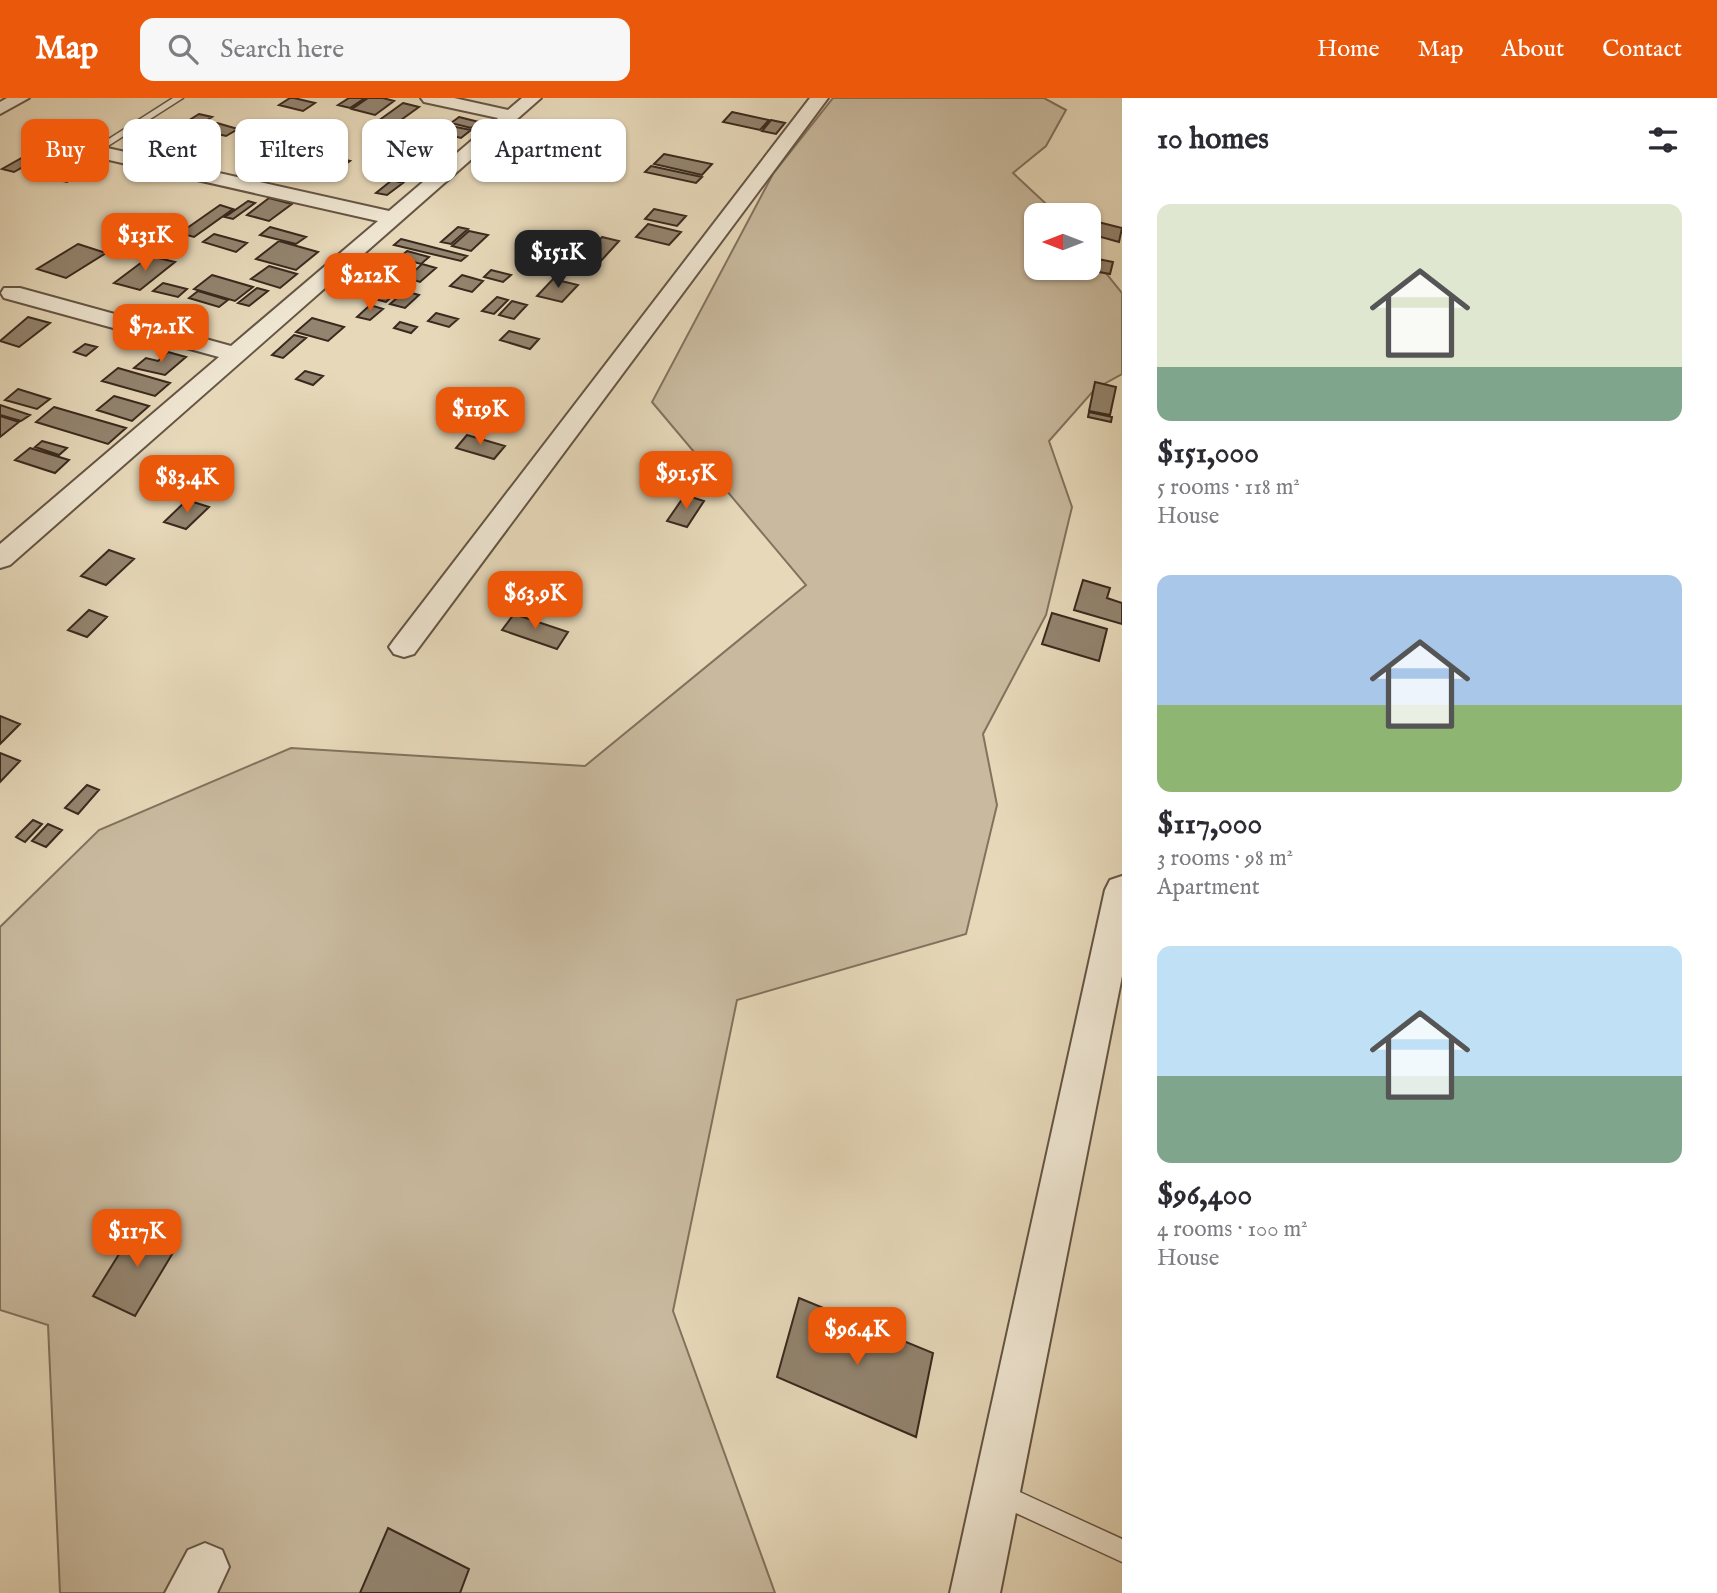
<!DOCTYPE html>
<html lang="en">
<head>
<meta charset="utf-8">
<style>
  :root { --surface:#fff; --page:#f7f7f7; --text:#2b2b33; --muted:#7c7c81; --accent:#ea580c }
  body { margin:0; font-family:"IM FELL English",serif; background:var(--page); color:var(--text); height:100vh; display:flex; flex-direction:column; font-size:26px; white-space:nowrap }
  * { box-sizing:border-box; margin:0 }
  p { font-size:23px; color:var(--muted) }
  .icon { flex:none; width:38px; height:38px; fill:none; stroke:currentColor; stroke-width:2; stroke-linecap:round; stroke-linejoin:round }
  .map { position:relative; flex:1; overflow:hidden }
  .drawer { display:flex; flex-direction:column; background:var(--surface); width:595px }
  .drawer>* { flex:none }
  .banner { position:absolute; left:21px; top:21px; width:665px; height:63px; display:flex; gap:14px }
  .needle { width:46px; rotate:270deg }
  .controls { position:absolute; left:1024px; top:105px; display:grid; gap:14px }
  .controls a { display:grid; place-items:center; width:77px; height:77px; border-radius:14px; background:var(--surface); box-shadow:0 2px 5px #0004; font-size:35px }
  .price { position:absolute; translate:-50% -60px; padding:0 16px; border-radius:14px; background:var(--accent); color:#fff; font-size:23px; line-height:46px; filter:drop-shadow(0 2px 4px #0008) }
  .price::after { content:''; position:absolute; left:50%; top:42px; width:21px; height:16px; margin-left:-10px; background:inherit; clip-path:polygon(0 0,100% 0,50% 100%) }
  .price.current { background:#222; color:#fff }
  ul { padding:0; list-style:none }
  li { display:grid; align-content:center; gap:14px; height:371px; padding:0 35px }
  li span { display:grid; place-items:center; height:217px; border-radius:14px; color:#555 }
  li>.icon { margin-inline-start:auto }
  span .icon { width:126px; height:126px; fill:#fffc; stroke-width:1 }
  li b { font-size:30px }
  h2 { display:flex; justify-content:space-between; align-items:center; height:84px; padding:0 35px; font-size:30px }
  .pill { padding:0 24px; border-radius:14px; background:var(--surface); box-shadow:0 2px 5px #0004; font-size:24px; line-height:63px }
  .pill.current { background:var(--accent); color:#fff }
  header { display:flex; align-items:center; gap:42px; box-sizing:border-box; height:98px; padding:0 35px; background:var(--accent); color:#fff }
  header strong { font-size:33px }
  nav { display:flex; gap:38px; margin-inline-start:auto; font-size:24px }
  .search { width:490px; height:63px; background:var(--page); display:flex; align-items:center; gap:18px; box-sizing:border-box; padding:0 24px; border-radius:14px; color:var(--muted); font-size:26px }
  main { display:flex; flex:1; min-height:0 }
  .map>svg:first-child { display:block }
  .green { fill:#c9ba9f; stroke:#82725e; stroke-width:2 }
  .building { fill:#93846f; stroke:#3a291e; stroke-width:2 }
  .lines { fill:none; stroke-linecap:round; stroke-linejoin:round }
  .lane-casing { stroke:#655545; stroke-width:3 }
  .street-casing { stroke:#655545; stroke-width:4 }
  .lane { fill:#efe6d2; fill-rule:evenodd }
  .street { fill:#efe6d2; fill-rule:evenodd }
</style>
</head>
<body>
<header>
<strong>Map</strong>
<div class="search"><svg class="icon" aria-label="search" viewBox="0 0 24 24"><circle cx="10" cy="10" r="6"/><path d="M15 15l6 6"/></svg>Search here</div>
<nav><a>Home</a><a>Map</a><a>About</a><a>Contact</a></nav>
</header>
<main>
<div class="map">
<svg width="1122" height="1495" viewBox="0 0 1122 1495">
  <rect width="100%" height="100%" fill="#e6d8b9"/>
  <filter id="stains"><feTurbulence type="fractalNoise" baseFrequency=".00286" numOctaves="4"/><feColorMatrix values="0 0 0 0 .2 0 0 0 0 .09 0 0 0 0 .02 0 0 0 .5 -.17"/></filter>
  <radialGradient id="worn" r=".72"><stop offset=".6" stop-color="#630" stop-opacity="0"/><stop offset="1" stop-color="#630" stop-opacity=".3"/></radialGradient>
  <path class="green" d="M833,0H1044L1066,12L1046,48L1013,75L1058,117H1036V170H1088L1089,154L1122,195V276L1095,291L1049,343L1072,409L1046,517L983,636L997,707L966,836L737,902L673,1213L775,1495H60L48,1227L0,1212V829L99,732L291,650L585,668L806,487L652,304L773,76Z"/>
  <path class="building" d="M290,0H294L315,5L303,13L279,7Z
    M349,0H365L350,10L338,7Z
    M368,0H383L394,3L375,17L352,11Z
    M403,5L419,9L394,27L378,23Z
    M732,14L769,22L760,32L723,24Z
    M199,16L212,19L199,27L186,24Z
    M459,19L479,24L471,30L451,25Z
    M771,22L785,25L776,36L762,33Z
    M217,25L238,31L226,38L205,33Z
    M311,26L326,29L313,38L298,34Z
    M451,28L471,32L461,40L441,35Z
    M271,39L287,43L257,63L242,59Z
    M322,45L336,48L326,55L313,52Z
    M180,49L200,54L178,68L158,62Z
    M310,53L323,56L313,63L300,60Z
    M425,53L435,56L420,68L409,66Z
    M664,56L712,66L702,77L654,66Z
    M327,57L350,63L336,73L313,68Z
    M25,58L37,61L14,74L2,71Z
    M288,58L296,60L278,73L270,70Z
    M299,62L313,65L303,72L290,68Z
    M396,64L421,70L408,81L382,74Z
    M651,68L702,79L696,85L645,74Z
    M77,70L86,72L67,84L59,82Z
    M392,82L403,85L387,97L376,95Z
    M269,100L292,106L269,123L247,117Z
    M248,103L255,105L233,121L225,119Z
    M220,107L233,111L194,139L180,135Z
    M654,111L686,118L677,128L645,121Z
    M1098,124L1122,130L1119,144L1090,136Z
    M648,126L681,134L669,147L636,139Z
    M270,129L306,139L296,146L260,137Z
    M458,129L468,131L451,146L441,144Z
    M469,133L488,137L471,153L452,148Z
    M214,136L247,145L236,154L203,144Z
    M602,139L619,143L600,164L583,160Z
    M401,141L467,158L461,163L394,147Z
    M279,143L318,154L296,172L256,161Z
    M78,146L106,155L66,180L37,171Z
    M407,153L429,159L421,166L399,160Z
    M150,158L175,164L140,192L114,185Z
    M1088,159L1113,164L1110,176L1077,170H1088Z
    M546,162L565,167L558,174L540,169Z
    M422,166L436,170L420,184L407,180Z
    M269,168L297,176L280,190L251,181Z
    M491,172L511,177L503,184L484,179Z
    M212,177L253,189L235,203L194,191Z
    M462,177L483,183L472,194L450,188Z
    M553,181L578,187L562,204L537,198Z
    M163,185L187,191L178,199L153,193Z
    M378,185L400,191L386,204L363,198Z
    M257,190L268,193L249,208L238,205Z
    M198,193L228,202L219,209L189,200Z
    M405,193L419,197L405,210L390,206Z
    M497,199L508,202L494,216L482,213Z
    M512,203L527,207L514,221L499,217Z
    M370,207L383,211L370,222L357,219Z
    M436,215L458,221L449,229L428,223Z
    M28,219L50,225L19,249L0,243Z
    M312,220L344,229L328,243L296,234Z
    M400,224L417,229L411,235L394,230Z
    M509,233L539,241L530,251L500,242Z
    M294,237L306,240L283,260L272,257Z
    M85,246L97,249L86,258L74,254Z
    M168,254L186,259L165,277L134,270L146,260L158,263Z
    M118,270L170,285L155,298L102,283Z
    M305,273L323,278L313,287L296,281Z
    M1095,284L1116,289L1110,317L1089,313Z
    M18,291L50,301L37,311L5,302Z
    M114,298L149,308L132,323L97,312Z
    M0,307L30,317L21,323L0,317Z
    M54,309L126,330L108,346L36,324Z
    M1089,314L1112,319L1111,324L1088,319Z
    M0,318L19,324L0,339Z
    M467,337L505,348L494,361L456,350Z
    M42,343L67,350L59,357L35,349Z
    M30,350L69,362L55,375L15,362Z
    M685,397L704,403L687,429L667,423Z
    M187,402L209,409L186,431L164,424Z
    M109,452L134,461L106,487L81,478Z
    M1083,482L1110,490L1107,500L1122,505V526L1074,512Z
    M89,512L107,519L87,539L68,532Z
    M1052,515L1107,531L1099,563L1042,546Z
    M514,516L568,534L557,551L502,532Z
    M0,618L20,626L0,646Z
    M0,655L20,663L0,684Z
    M87,687L99,692L78,716L65,710Z
    M33,722L42,726L25,744L16,739Z
    M48,726L62,732L46,749L32,743Z
    M139,1124L180,1143L135,1218L93,1198Z
    M799,1200L933,1255L916,1339L777,1279Z
    M388,1430L469,1471L460,1495H360Z"/>
  <g class="lines">
    <defs>
      <path id="lane" d="M173,0H183L97,55L90,53Z
        M1000,1385L1122,1441V1464L992,1404L989,1396L992,1388Z"/>
      <path id="street" d="M7,0H29L0,16V4Z
        M421,0H454L508,12L522,0H541L10,467L0,470V446L219,259L4,200L1,195L4,190H20L231,248L378,123L87,57L85,53L87,49L94,47L389,113L498,20L424,4Z
        M810,0H828L414,556L404,559L394,556L389,549L394,542Z
        M1122,778V878L1000,1495H950L1105,792L1110,782Z
        M205,1445L222,1452L229,1469L217,1495H165L188,1452Z"/>
    </defs>
    <use href="#lane" class="lane-casing"/>
    <use href="#street" class="street-casing"/>
    <use href="#lane" class="lane"/>
    <use href="#street" class="street"/>
  </g>
  <rect width="100%" height="100%" filter="url(#stains)"/>
  <rect width="100%" height="100%" fill="url(#worn)"/>
</svg>
<div class="controls">
<a><svg class="needle" viewBox="-14 -14 28 28"><path d="M0-13l5 13h-10z" fill="#e53935"/><path d="M0 13l5-13h-10z" fill="#7c7c81"/></svg></a>
</div>
<b class="price" style="left:145px;top:175px">$131K</b>
<b class="price current" style="left:558px;top:192px">$151K</b>
<b class="price" style="left:370px;top:215px">$212K</b>
<b class="price" style="left:161px;top:266px">$72.1K</b>
<b class="price" style="left:480px;top:349px">$119K</b>
<b class="price" style="left:686px;top:413px">$91.5K</b>
<b class="price" style="left:187px;top:417px">$83.4K</b>
<b class="price" style="left:535px;top:533px">$63.9K</b>
<b class="price" style="left:137px;top:1171px">$117K</b>
<b class="price" style="left:857px;top:1269px">$96.4K</b>
<div class="banner">
<a class="pill current">Buy</a>
<a class="pill">Rent</a>
<a class="pill">Filters</a>
<a class="pill">New</a>
<a class="pill">Apartment</a>
</div>
</div>
<section class="drawer">
<h2>10 homes<svg class="icon" aria-label="filters" viewBox="0 0 24 24"><path d="M4 7h16M4 17h16"/><circle cx="9" cy="7" r="2"/><circle cx="15" cy="17" r="2"/></svg></h2>
<ul>
<li><span style="background:linear-gradient(#dfe7d0 75%,#7fa58c 0)"><svg class="icon" aria-label="home" viewBox="0 0 24 24"><path d="M3 11l9-7 9 7M6 9v11h12V9"/></svg></span><div><b>$151,000</b><p>5 rooms · 118 m²</p><p>House</p></div></li>
<li><span style="background:linear-gradient(#a9c7e8 60%,#8fb573 0)"><svg class="icon" aria-label="home" viewBox="0 0 24 24"><path d="M3 11l9-7 9 7M6 9v11h12V9"/></svg></span><div><b>$117,000</b><p>3 rooms · 98 m²</p><p>Apartment</p></div></li>
<li><span style="background:linear-gradient(#bfe0f5 60%,#7fa58c 0)"><svg class="icon" aria-label="home" viewBox="0 0 24 24"><path d="M3 11l9-7 9 7M6 9v11h12V9"/></svg></span><div><b>$96,400</b><p>4 rooms · 100 m²</p><p>House</p></div></li>
</ul>
</section>
</main>
</body>
</html>
